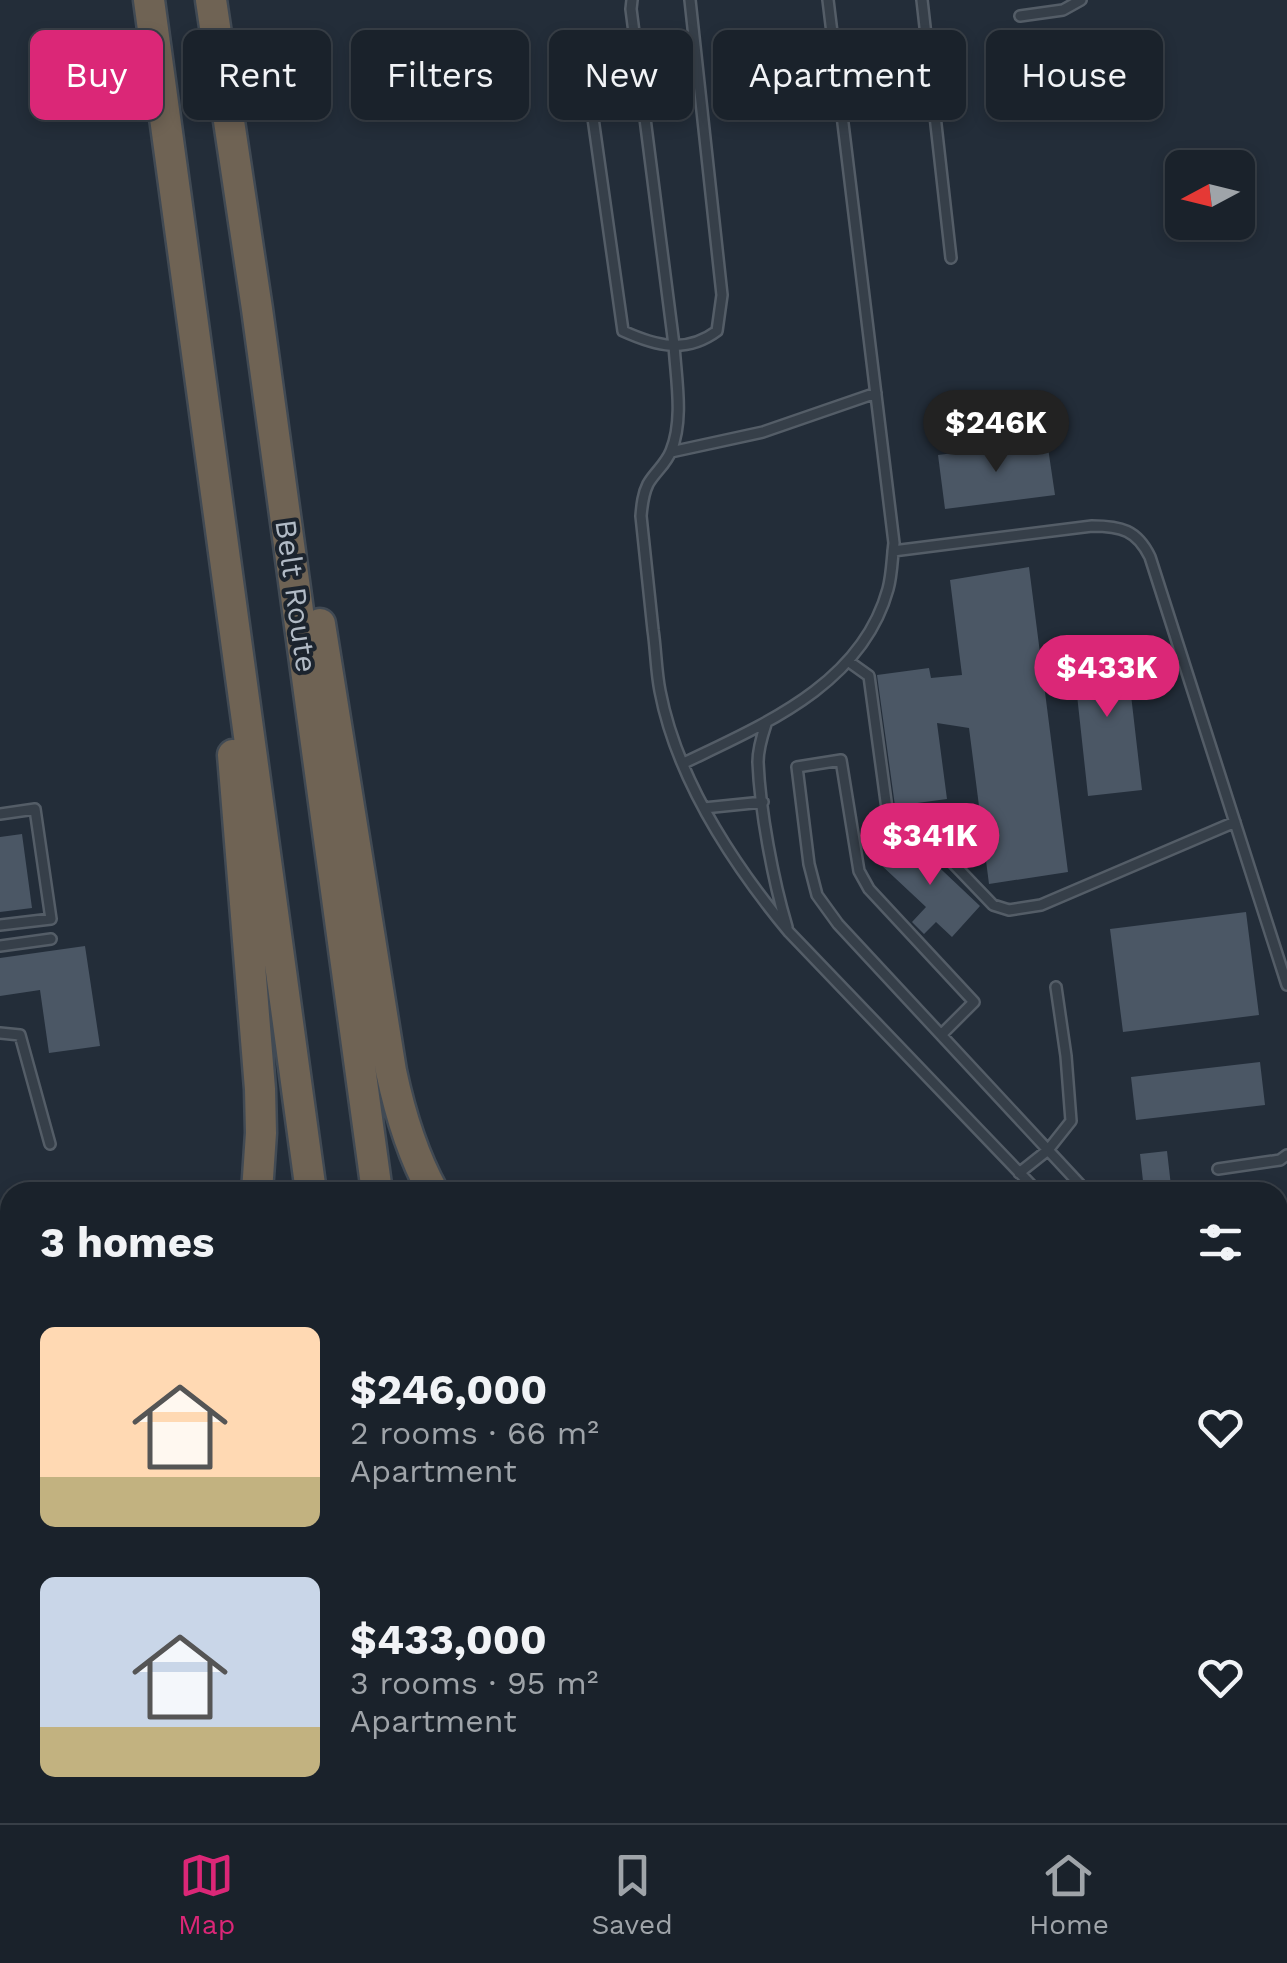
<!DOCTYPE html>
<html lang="en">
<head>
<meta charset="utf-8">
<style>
  :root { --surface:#1a222b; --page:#232a33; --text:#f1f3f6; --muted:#9fa4a9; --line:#383f47; --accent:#db2777 }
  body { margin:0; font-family:"Work Sans",sans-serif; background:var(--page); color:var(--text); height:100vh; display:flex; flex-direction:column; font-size:38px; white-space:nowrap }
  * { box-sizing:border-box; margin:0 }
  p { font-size:32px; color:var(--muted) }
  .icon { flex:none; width:55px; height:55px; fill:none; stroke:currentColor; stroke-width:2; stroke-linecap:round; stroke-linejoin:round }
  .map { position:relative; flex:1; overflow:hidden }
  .drawer { position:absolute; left:0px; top:1182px; width:1288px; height:642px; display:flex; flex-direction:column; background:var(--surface); border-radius:30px 30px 0 0; box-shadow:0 5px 15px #0003,0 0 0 2px var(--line) }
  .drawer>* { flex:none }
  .top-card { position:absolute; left:30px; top:30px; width:1228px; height:90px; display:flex; gap:20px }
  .needle { width:65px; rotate:263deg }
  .controls { position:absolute; left:1165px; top:150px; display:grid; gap:20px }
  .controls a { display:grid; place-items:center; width:90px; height:90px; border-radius:15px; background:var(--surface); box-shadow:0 5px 15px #0003,0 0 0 2px var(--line); font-size:50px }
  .price { position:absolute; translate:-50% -85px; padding:0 22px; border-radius:35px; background:var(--accent); color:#fff; font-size:32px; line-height:65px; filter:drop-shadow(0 2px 5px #0008) }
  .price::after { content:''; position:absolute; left:50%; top:60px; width:30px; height:22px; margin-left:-15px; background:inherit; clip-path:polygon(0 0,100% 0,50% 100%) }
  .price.active { background:#222; color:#fff }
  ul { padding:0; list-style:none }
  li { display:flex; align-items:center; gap:30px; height:250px; padding:0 40px }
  li span { display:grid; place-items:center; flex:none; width:280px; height:200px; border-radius:15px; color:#555 }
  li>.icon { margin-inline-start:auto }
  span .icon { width:120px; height:120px; fill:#fffc; stroke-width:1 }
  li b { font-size:42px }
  h2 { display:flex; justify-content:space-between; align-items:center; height:120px; padding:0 40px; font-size:42px }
  .chip { padding:0 35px; border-radius:15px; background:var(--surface); box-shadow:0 5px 15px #0003,0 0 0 2px var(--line); font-size:35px; line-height:90px }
  .chip.active { background:var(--accent); color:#fff }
  .tabs { display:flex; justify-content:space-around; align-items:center; height:140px; border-top:2px solid var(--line); background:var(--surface); font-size:28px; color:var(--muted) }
  .tabs a { display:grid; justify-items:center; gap:5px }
  .tabs .active { color:var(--accent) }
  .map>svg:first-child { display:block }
  .green { fill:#263a3b }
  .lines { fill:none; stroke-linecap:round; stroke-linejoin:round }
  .stream { stroke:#394c62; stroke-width:5 }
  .building { fill:#4b5765 }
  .service-casing { stroke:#545d67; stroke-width:14 }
  .secondary-casing { stroke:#545d67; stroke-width:30 }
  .motorway-casing { stroke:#414a54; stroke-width:35 }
  .service { stroke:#363f49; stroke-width:9 }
  .secondary { stroke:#454e5c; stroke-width:25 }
  .motorway { stroke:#6f6354; stroke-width:30 }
  .labels { text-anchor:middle; stroke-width:8; stroke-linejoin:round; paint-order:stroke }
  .street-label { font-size:30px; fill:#b1bac5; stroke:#1c242e }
</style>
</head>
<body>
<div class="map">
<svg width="1287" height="1823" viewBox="0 0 1287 1823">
  <rect width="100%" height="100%" fill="#232d39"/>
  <path class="green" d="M0,1716L10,1718V1815H371L373,1823H0Z"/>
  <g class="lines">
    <path class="stream" d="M1278,1523L1287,1533"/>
  </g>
  <path class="building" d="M1047,441L1055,495L945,509L938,455Z
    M1029,567L1068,872L989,884L969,728L937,723L947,799L895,806L877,675L929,668L931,678L962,675L950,580Z
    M1125,643L1142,790L1088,796L1072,649Z
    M22,834L32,908L0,912V837Z
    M907,837L980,906L952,937L936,922L924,934L912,922L926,907L879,863L903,838Z
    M1246,912L1259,1015L1123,1032L1110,929Z
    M85,946L100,1046L49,1053L40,990L0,996V958Z
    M1260,1062L1265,1105L1136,1120L1131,1077Z
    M1167,1151L1171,1186L1144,1190L1140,1154Z"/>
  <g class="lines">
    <defs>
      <path id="service" d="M632,0L631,9L674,345C676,379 684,419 671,451C666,464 655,472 648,484C643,494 642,504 641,516C645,554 649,592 653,630C656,650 656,671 660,691C677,780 732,863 789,932L1038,1192
        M922,0L951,258
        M1020,16L1063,10L1081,0
        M639,70L606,76L595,84L591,104L623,331C656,346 686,354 717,331L722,295L690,0
        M671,452L763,432L876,393
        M893,551L1092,526C1121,526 1137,530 1150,557L1287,985
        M848,661L869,676L890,831L914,828L924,833L993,905L1009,910L1041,905L1235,822
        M766,724C762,736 758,749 758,762C760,811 773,880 787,927
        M684,763C765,724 862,684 888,589C892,575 892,558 894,543L828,0
        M704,808L763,802
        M0,814L35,809L51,919L0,925
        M0,946L51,939
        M0,1033L20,1035L50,1144
        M942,1034L974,1002L869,889L859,871L841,760L797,767L809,864L817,895L838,924L1087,1192
        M1218,1169L1280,1160L1287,1155
        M1019,1173L1048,1150L1071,1121L1066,1056L1056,987
        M1278,1337L1287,1347
        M1278,1393L1287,1403
        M1278,1436L1287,1446"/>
      <path id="secondary" d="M0,1595L10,1596
        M0,1666H10
        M939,1815L967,1823
        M1251,1815L1287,1821"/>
      <path id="motorway" d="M149,0L311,1192
        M211,0L257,309L377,1192
        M320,624L391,1071C400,1114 412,1154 433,1192
        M233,755L260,1089L261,1133L257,1192
        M177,1815L178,1823
        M395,1815L396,1823
        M460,1815L461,1823
        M823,1815L826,1823
        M895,1823L924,1815"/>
    </defs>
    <use href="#service" class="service-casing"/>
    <use href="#secondary" class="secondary-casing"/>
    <use href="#motorway" class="motorway-casing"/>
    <use href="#service" class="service"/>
    <use href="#secondary" class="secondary"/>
    <use href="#motorway" class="motorway"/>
  </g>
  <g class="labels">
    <g class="street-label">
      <text transform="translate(296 596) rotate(82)" y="10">Belt Route</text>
    </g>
  </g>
</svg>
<div class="controls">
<a><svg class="needle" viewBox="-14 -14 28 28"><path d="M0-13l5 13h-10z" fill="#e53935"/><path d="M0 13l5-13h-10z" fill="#9fa4a9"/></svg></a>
</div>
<b class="price active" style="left:996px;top:475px">$246K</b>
<b class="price" style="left:1107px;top:720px">$433K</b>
<b class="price" style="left:930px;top:888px">$341K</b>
<div class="top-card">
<a class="chip active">Buy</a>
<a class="chip">Rent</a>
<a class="chip">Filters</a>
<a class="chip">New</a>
<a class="chip">Apartment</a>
<a class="chip">House</a>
</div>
<section class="drawer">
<h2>3 homes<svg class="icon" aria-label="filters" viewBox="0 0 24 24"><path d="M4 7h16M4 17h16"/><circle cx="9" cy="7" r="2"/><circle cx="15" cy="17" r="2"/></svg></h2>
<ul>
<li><span style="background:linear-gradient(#ffd9b3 75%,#c2b280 0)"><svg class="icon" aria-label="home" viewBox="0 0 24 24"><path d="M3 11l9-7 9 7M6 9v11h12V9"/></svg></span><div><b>$246,000</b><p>2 rooms · 66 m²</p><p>Apartment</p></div><svg class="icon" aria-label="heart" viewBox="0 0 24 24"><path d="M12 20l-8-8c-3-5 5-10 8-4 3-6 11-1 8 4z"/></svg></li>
<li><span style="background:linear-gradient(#c9d6e8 75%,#c2b280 0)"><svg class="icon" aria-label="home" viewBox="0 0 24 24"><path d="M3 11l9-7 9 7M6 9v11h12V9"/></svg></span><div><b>$433,000</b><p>3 rooms · 95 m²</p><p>Apartment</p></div><svg class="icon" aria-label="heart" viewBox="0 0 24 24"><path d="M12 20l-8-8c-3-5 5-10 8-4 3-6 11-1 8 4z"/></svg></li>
</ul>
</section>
</div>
<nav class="tabs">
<a class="active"><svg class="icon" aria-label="map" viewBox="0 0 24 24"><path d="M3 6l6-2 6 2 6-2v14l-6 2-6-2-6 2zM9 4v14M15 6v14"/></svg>Map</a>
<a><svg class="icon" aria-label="saved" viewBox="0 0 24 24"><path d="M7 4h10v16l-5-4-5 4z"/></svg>Saved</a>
<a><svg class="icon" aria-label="home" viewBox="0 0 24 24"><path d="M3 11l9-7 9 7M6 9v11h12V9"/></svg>Home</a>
</nav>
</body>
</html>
